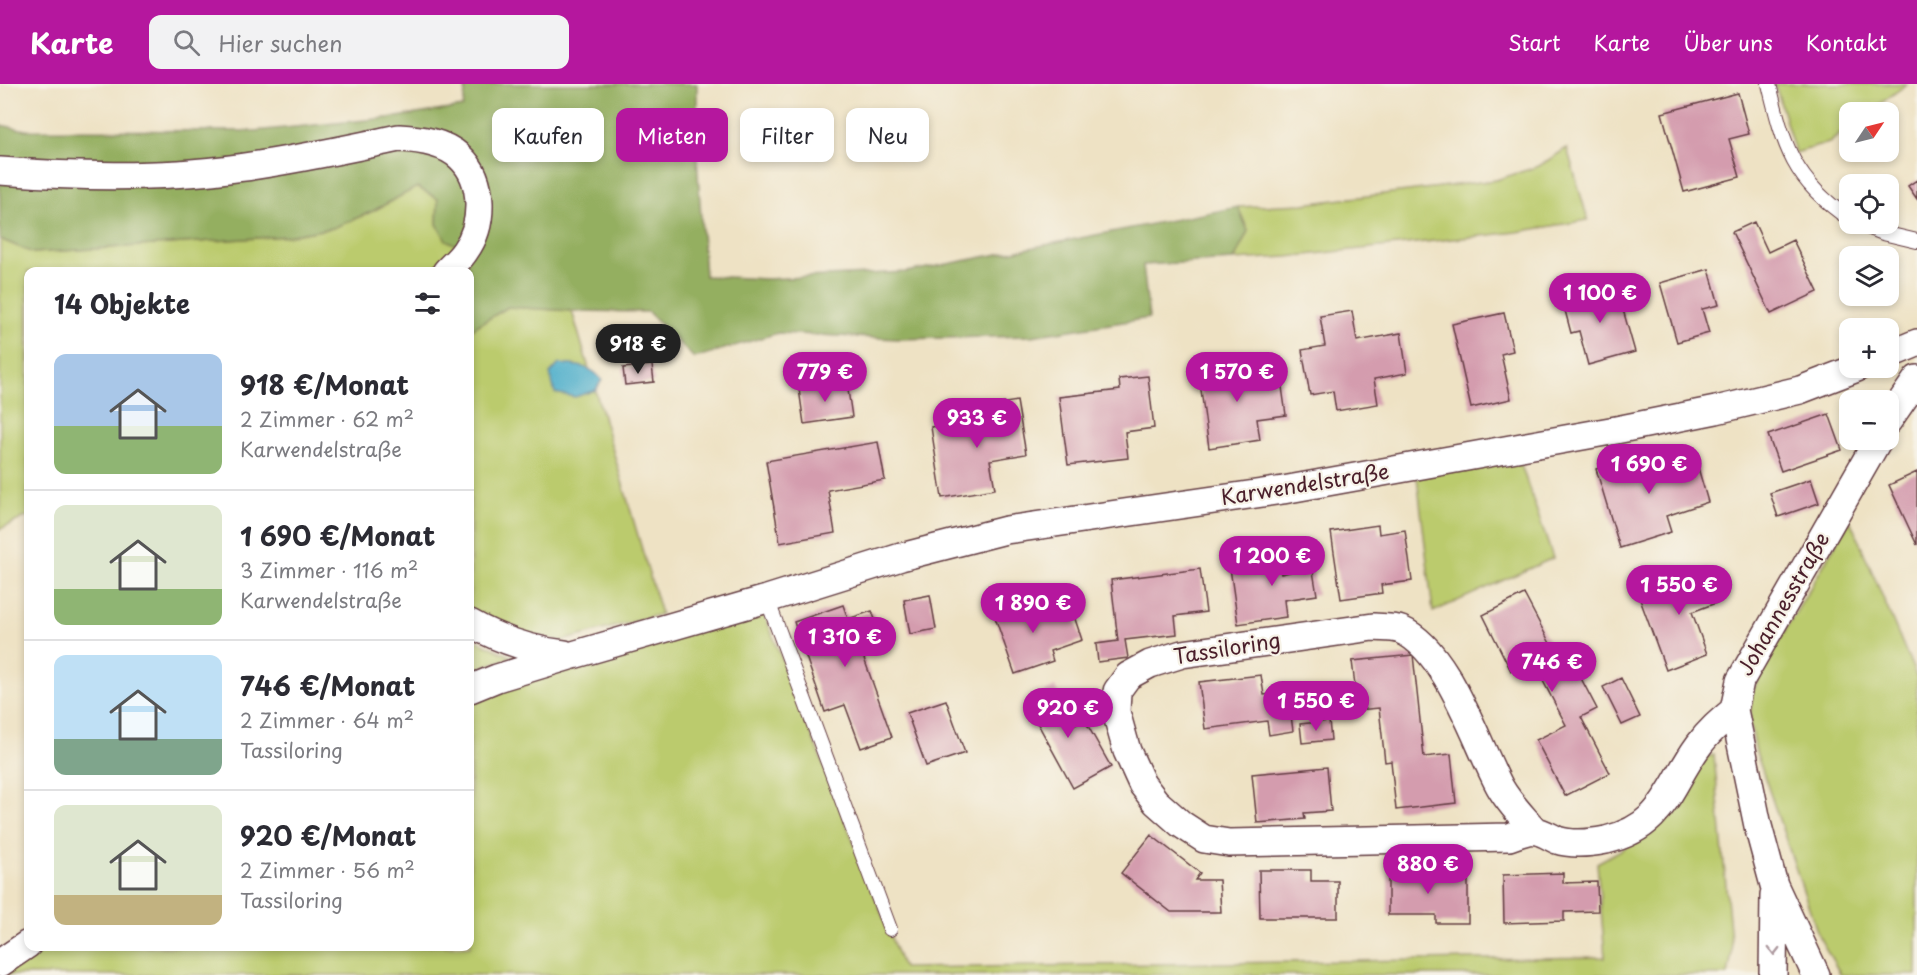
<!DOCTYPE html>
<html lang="de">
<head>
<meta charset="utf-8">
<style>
  :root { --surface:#fff; --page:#f2f2f3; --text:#2b2b33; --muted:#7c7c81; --line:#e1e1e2; --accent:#b5179e }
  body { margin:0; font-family:"Playpen Sans",sans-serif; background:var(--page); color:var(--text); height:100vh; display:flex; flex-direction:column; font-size:22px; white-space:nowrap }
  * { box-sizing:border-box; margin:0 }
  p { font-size:20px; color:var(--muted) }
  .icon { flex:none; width:33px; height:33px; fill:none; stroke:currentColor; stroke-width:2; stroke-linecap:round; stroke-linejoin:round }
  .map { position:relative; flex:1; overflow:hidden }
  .details { position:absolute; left:24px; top:183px; width:450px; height:684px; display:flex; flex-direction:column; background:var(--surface); border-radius:12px; box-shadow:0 3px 9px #0003 }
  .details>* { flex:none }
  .banner { position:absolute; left:492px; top:24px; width:570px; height:54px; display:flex; gap:12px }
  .needle { width:39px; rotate:55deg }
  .tools { position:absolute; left:1839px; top:18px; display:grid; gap:12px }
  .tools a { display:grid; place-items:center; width:60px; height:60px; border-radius:12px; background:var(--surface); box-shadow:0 3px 9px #0003; font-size:30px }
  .price { position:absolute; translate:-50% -51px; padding:0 14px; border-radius:21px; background:var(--accent); color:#fff; font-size:20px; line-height:39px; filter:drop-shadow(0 2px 3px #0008) }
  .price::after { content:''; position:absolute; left:50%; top:36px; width:18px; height:14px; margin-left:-9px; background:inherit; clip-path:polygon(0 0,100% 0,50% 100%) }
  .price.current { background:#222; color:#fff }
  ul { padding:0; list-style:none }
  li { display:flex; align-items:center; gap:18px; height:150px; padding:0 30px }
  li+li { border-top:2px solid var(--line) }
  li span { display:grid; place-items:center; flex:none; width:168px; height:120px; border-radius:12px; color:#555 }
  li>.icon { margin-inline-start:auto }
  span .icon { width:72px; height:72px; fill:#fffc; stroke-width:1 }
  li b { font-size:26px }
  h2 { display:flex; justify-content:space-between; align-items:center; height:72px; padding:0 30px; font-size:26px }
  .chip { padding:0 21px; border-radius:12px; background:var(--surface); box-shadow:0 3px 9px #0003; font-size:21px; line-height:54px }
  .chip.current { background:var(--accent); color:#fff }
  header { display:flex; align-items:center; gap:36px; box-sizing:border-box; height:84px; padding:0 30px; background:var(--accent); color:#fff }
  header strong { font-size:28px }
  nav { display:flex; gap:33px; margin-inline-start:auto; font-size:21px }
  .search { width:420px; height:54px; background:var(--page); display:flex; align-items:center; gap:15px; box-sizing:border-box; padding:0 21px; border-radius:12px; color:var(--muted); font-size:22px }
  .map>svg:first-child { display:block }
  .green { fill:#bbcb6d; stroke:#82754c; stroke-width:1.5 }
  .forest { fill:#94af60; stroke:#6f6746; stroke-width:1.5 }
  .water { fill:#4badca; stroke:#4a667a; stroke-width:1.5 }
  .building { fill:#d49cae }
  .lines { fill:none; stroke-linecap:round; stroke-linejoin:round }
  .lane-casing { stroke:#633c42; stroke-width:16 }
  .street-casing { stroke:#633c42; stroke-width:30 }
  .lane { stroke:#fff; stroke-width:14 }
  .street { stroke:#fff; stroke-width:27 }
  .oneway { stroke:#ae9aa0 }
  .labels { text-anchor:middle; stroke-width:4.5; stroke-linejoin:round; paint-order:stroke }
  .street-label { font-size:21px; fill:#4a1f2b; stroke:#f7f3e8 }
</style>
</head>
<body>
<header>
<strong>Karte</strong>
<div class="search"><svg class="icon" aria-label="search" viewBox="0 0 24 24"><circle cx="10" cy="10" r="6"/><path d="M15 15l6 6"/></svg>Hier suchen</div>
<nav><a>Start</a><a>Karte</a><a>Über uns</a><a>Kontakt</a></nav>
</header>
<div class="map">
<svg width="1917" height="891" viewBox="0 0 1917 891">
  <rect width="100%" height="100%" fill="#f7f3e8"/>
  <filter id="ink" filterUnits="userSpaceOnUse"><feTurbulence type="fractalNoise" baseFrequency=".0167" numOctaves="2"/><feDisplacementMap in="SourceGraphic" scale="12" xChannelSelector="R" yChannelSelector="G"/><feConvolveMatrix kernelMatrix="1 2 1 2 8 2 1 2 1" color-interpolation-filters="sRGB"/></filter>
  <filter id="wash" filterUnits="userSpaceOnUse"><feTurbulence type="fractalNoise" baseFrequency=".008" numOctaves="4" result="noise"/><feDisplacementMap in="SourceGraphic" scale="24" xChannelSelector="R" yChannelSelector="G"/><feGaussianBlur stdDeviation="1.35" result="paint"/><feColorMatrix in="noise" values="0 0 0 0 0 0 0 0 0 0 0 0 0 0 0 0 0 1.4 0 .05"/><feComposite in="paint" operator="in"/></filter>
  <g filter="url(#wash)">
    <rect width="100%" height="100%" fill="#eee2c4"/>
    <path class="green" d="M1775,0H1907L1869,28H1850L1849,43L1829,59L1795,69Z
      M1567,64L1588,136L1517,148L1287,173L1234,176L1248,147L1238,123L1303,120L1496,96L1539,82Z
      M417,103L438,115L437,140L460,163L435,187L28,188V432L0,445V155L33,169L287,152L333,144L373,127Z
      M508,223L572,227L661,530L562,557L506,546L470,526V246Z
      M1518,372L1553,474L1433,528L1417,393Z
      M1850,436L1917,594V891H1841L1819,853L1756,668L1750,636L1752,610L1762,586Z
      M763,527L903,884L1605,873L1597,779L1650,750L1702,674L1714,671L1732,868L1728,891H2L45,863L470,862V617L548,587Z
      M470,553L512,573L470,587Z"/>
    <path class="forest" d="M466,0H697V75L705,192L767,195L907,188L1238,123L1248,147L1234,176L1143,181L1149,234L1031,252L898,255L778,249L694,274L648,228L572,227L508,223L470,246V188L466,187L469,183L460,163L446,156L437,140L438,115L417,103L373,127L333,144L287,152L33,169L0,155V41L26,46L254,47L397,33L463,23Z"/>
    <path class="water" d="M559,280C575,281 591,281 602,296L596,306L575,313L555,309L550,290Z"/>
    <g id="blocks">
      <path class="building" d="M1738,9L1749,50L1729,55L1740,93L1684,108L1662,29Z
        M1917,96V115L1908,102Z
        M1754,138L1768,168L1793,156L1818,208L1771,230L1732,148Z
        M1709,185L1719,221L1702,225L1709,249L1677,258L1660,199Z
        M1616,201L1635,268L1588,281L1579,247L1571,249L1562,215Z
        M1352,227L1357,257L1401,249L1407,289L1374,295L1378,320L1336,327L1333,307L1310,311L1302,266L1325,262L1320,232Z
        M1504,229L1513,267L1501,270L1511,315L1471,324L1452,240Z
        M1249,277L1252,300L1281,296L1286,331L1257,335L1260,356L1209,364L1198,284Z
        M652,281L654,298L625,301L623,284Z
        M1148,292L1154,344L1125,348L1128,374L1068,381L1059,313L1120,306L1119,295Z
        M847,299L852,333L804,340L799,305Z
        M1017,317L1026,370L990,376L995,405L942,414L931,343L983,335L981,323Z
        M1829,330L1842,366L1781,387L1768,351Z
        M878,358L885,396L828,406L835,449L780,459L766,377Z
        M1646,369L1651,384L1694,370L1708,418L1666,432L1671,448L1620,464L1596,385Z
        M1917,388V461L1889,401Z
        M1811,395L1819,419L1778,433L1770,409Z
        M1378,441L1379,450L1405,446L1412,497L1381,501L1382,509L1341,515L1331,448Z
        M1309,463L1317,511L1284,516L1286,533L1238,540L1230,484L1278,476L1281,490L1290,488L1287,467Z
        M1708,484L1721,517L1692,528L1707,570L1666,586L1638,510Z
        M1200,485L1206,528L1175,532L1177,550L1125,556L1128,574L1098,578L1096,560L1118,557L1111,496Z
        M1524,510L1553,565L1563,560L1597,625L1581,633L1610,689L1565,712L1536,656L1566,641L1532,576L1511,587L1483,531Z
        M930,511L936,545L910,550L904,516Z
        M1031,512L1040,537L1072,526L1082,556L1050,567L1053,577L1015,590L992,525Z
        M843,521L848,535L872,527L883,558L861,566L892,653L861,664L845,621L825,628L794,538Z
        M1413,571L1424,673L1451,670L1456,719L1396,726L1391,677L1385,678L1379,624L1358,626L1352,577Z
        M1261,591L1264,611L1288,608L1293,647L1269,651L1267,637L1205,645L1199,598Z
        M1621,594L1640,633L1622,641L1603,603Z
        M1055,603L1075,640L1084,635L1111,683L1073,704L1026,618Z
        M946,616L965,669L926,682L907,629Z
        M1329,637L1331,656L1302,659L1300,640Z
        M1327,683L1331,727L1304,729L1305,735L1257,739L1252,690Z
        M1151,751L1200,789L1195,796H1219L1221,828H1171L1121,789Z
        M1388,785L1436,786V793H1468V839H1436V831H1388Z
        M1259,786H1311V797H1338V834H1260Z
        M1563,789V799L1597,798L1598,827L1564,828V837L1504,839L1503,791Z"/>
    </g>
  </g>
  <g filter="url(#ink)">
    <use href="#blocks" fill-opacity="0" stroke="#633c42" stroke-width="1.5"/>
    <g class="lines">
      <defs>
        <path id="lane" d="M1769,0C1784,63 1793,97 1850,135
          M1860,140L1883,149L1917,157
          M767,515L890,845"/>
        <path id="street" d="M0,87C79,93 159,95 237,84C292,77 346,65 399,54C420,55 444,58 460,73C485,96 484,141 465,167C460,175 452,181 446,188
          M1888,271L1917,259
          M1888,337L1917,295
          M470,539C500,556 530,566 564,570
          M470,605L497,594L573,571L767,515L901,473L1006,446L1283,406L1616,346L1716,326L1800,306L1857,284
          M1534,746C1522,732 1509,719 1500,703C1476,659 1448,566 1401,546C1393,543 1382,544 1373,543L1182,570L1150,580L1128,592L1117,607L1116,628L1127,667L1142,700L1156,718L1181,740L1204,755L1229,759L1509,753C1516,751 1528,745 1536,747C1543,748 1550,753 1557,756C1572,761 1591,759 1606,756C1665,742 1668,703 1699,661C1709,647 1721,637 1734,626
          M0,879L28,860
          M1773,891L1774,811
          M1816,891L1774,801L1758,742L1734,626L1740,597L1878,356"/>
      </defs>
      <use href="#lane" class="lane-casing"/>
      <use href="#street" class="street-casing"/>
      <use href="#lane" class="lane"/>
      <use href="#street" class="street"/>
    </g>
    <defs><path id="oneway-chevron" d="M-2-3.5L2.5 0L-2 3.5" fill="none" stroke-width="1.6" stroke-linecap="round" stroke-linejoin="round" transform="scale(1.5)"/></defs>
    <use class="oneway" href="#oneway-chevron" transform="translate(1774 867) rotate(90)"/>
  </g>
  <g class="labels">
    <g class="street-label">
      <text transform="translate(1305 401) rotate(-9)" y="7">Karwendelstraße</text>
      <text transform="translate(1784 520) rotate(-60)" y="7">Johannesstraße</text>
      <text transform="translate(1227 565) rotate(-9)" y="7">Tassiloring</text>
    </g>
  </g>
</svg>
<div class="tools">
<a><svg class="needle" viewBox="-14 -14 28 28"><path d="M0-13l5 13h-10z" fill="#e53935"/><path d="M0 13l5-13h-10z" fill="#7c7c81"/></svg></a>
<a><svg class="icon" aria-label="locate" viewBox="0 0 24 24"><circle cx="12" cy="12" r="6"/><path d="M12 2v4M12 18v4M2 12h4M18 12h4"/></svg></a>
<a><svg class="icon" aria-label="layers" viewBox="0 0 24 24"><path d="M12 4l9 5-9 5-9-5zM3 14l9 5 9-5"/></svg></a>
<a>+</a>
<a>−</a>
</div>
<b class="price" style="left:1600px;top:240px">1 100 €</b>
<b class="price current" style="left:638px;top:291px">918 €</b>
<b class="price" style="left:825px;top:319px">779 €</b>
<b class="price" style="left:1237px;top:319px">1 570 €</b>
<b class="price" style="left:977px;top:365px">933 €</b>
<b class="price" style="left:1649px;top:411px">1 690 €</b>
<b class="price" style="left:1272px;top:503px">1 200 €</b>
<b class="price" style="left:1679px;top:532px">1 550 €</b>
<b class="price" style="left:1033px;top:550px">1 890 €</b>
<b class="price" style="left:845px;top:584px">1 310 €</b>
<b class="price" style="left:1552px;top:609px">746 €</b>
<b class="price" style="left:1316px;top:648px">1 550 €</b>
<b class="price" style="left:1068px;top:655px">920 €</b>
<b class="price" style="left:1428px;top:811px">880 €</b>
<div class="banner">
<a class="chip">Kaufen</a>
<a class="chip current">Mieten</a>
<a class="chip">Filter</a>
<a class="chip">Neu</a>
</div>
<section class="details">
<h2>14 Objekte<svg class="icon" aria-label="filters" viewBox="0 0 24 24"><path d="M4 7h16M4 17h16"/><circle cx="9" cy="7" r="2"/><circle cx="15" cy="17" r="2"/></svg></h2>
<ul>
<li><span style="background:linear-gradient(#a9c7e8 60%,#8fb573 0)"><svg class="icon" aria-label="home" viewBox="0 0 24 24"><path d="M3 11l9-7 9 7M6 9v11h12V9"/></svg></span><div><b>918 €/Monat</b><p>2 Zimmer · 62 m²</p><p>Karwendelstraße</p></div></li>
<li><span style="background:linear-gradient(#dfe7d0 70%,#8fb573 0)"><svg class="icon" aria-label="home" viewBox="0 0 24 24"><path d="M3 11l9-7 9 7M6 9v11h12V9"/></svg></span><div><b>1 690 €/Monat</b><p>3 Zimmer · 116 m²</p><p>Karwendelstraße</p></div></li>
<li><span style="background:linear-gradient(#bfe0f5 70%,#7fa58c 0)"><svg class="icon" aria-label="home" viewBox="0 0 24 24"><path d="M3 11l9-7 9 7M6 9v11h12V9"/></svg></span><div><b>746 €/Monat</b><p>2 Zimmer · 64 m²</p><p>Tassiloring</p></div></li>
<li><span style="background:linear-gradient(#dfe7d0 75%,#c2b280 0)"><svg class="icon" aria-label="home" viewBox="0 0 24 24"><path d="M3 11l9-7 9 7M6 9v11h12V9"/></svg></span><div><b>920 €/Monat</b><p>2 Zimmer · 56 m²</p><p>Tassiloring</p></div></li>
</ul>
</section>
</div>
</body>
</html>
